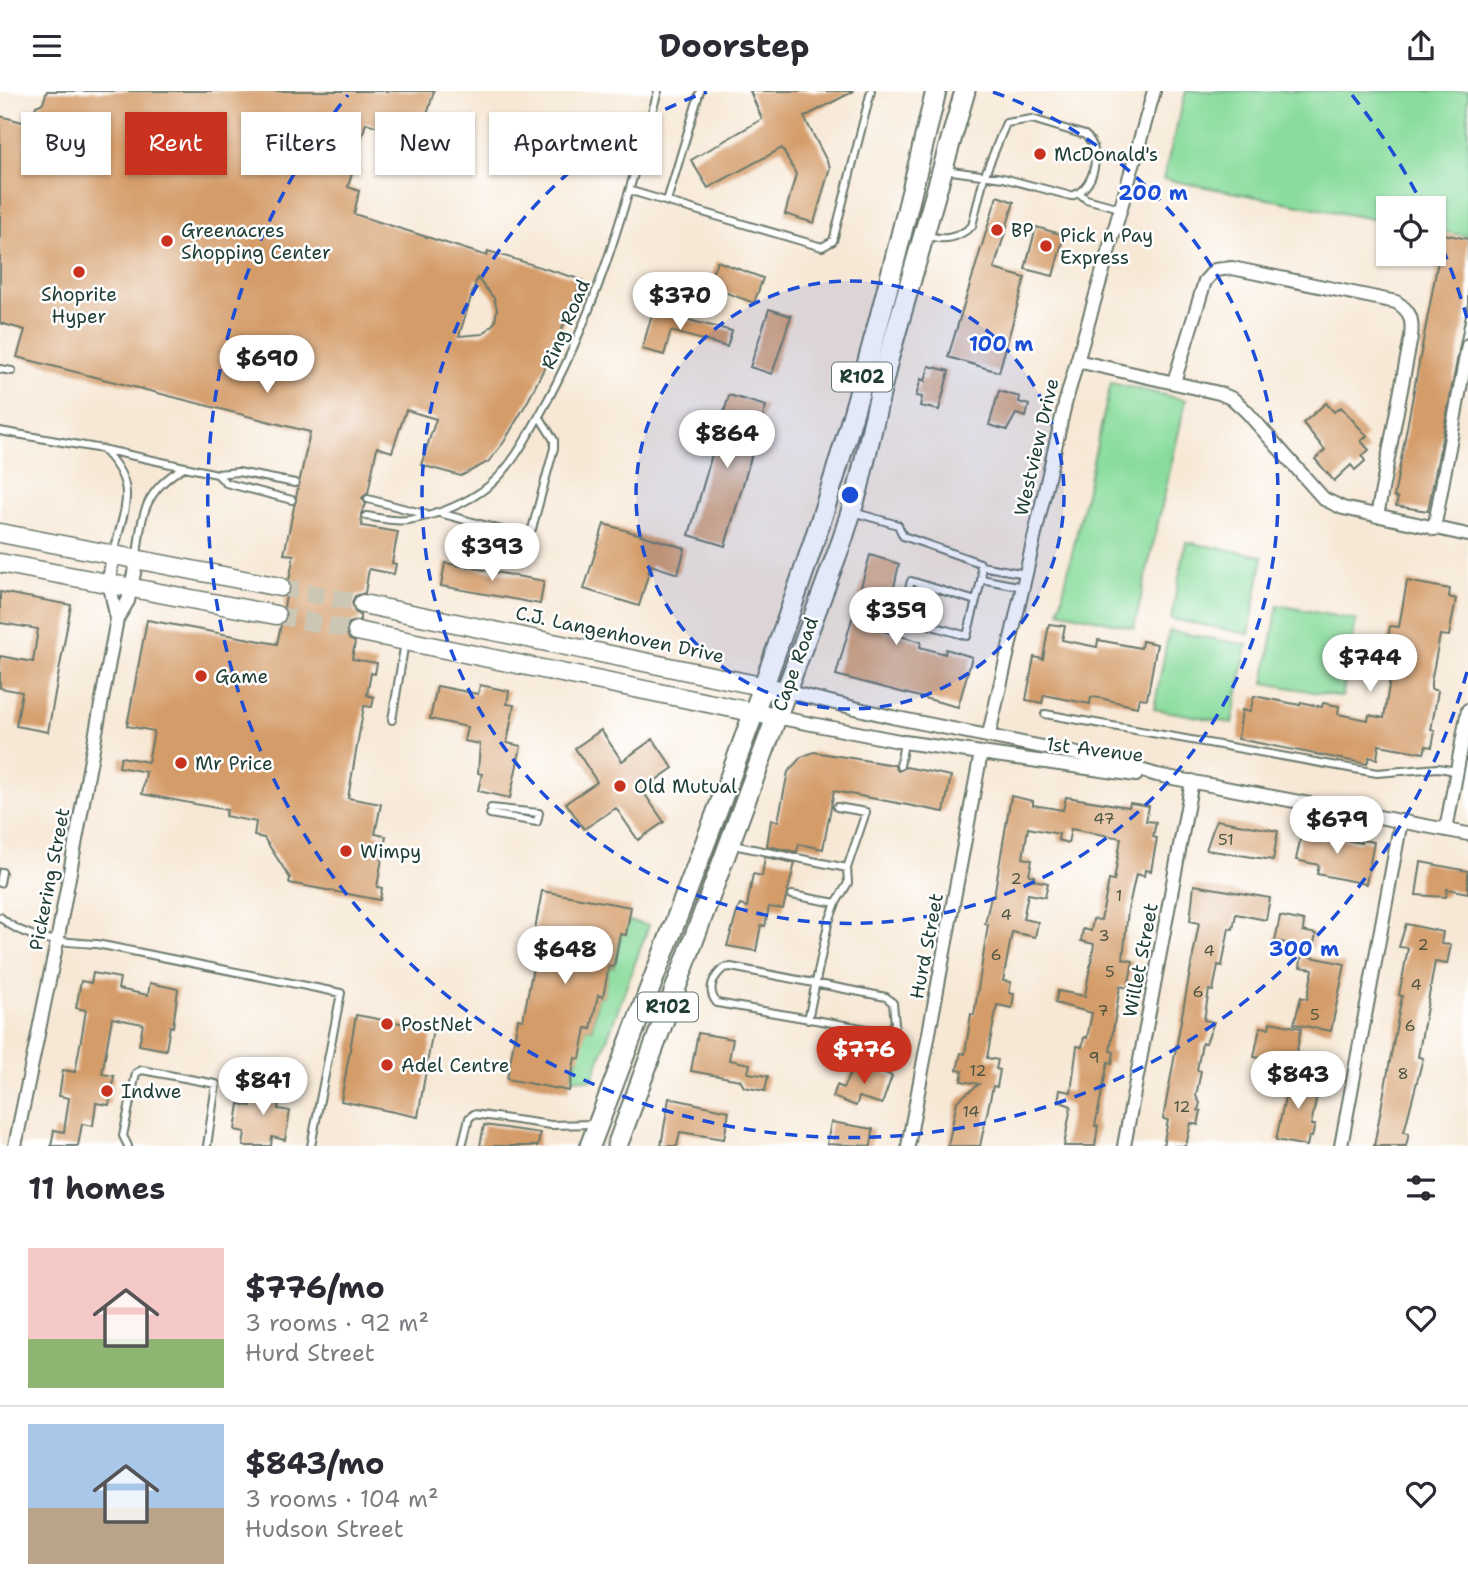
<!DOCTYPE html>
<html lang="en">
<head>
<meta charset="utf-8">
<style>
  :root { --surface:#fff; --page:#f7f7f7; --text:#2b2b33; --muted:#7c7c81; --line:#e1e1e2; --accent:#c8321e }
  body { margin:0; font-family:"Shantell Sans",sans-serif; background:var(--page); color:var(--text); height:100vh; display:flex; flex-direction:column; font-size:26px; white-space:nowrap }
  * { box-sizing:border-box; margin:0 }
  p { font-size:23px; color:var(--muted) }
  .icon { flex:none; width:38px; height:38px; fill:none; stroke:currentColor; stroke-width:2; stroke-linecap:round; stroke-linejoin:round }
  .map { position:relative; height:1055px; overflow:hidden }
  .panel { display:flex; flex-direction:column; background:var(--surface); flex:1 }
  .panel>* { flex:none }
  .banner { position:absolute; left:21px; top:21px; width:700px; height:63px; display:flex; gap:14px }
  .tools { position:absolute; left:1376px; top:105px; display:grid; gap:14px }
  .tools a { display:grid; place-items:center; width:70px; height:70px; border-radius:0px; background:var(--surface); box-shadow:0 2px 5px #0004; font-size:35px }
  .price { position:absolute; translate:-50% -60px; padding:0 16px; border-radius:24px; background:#fff; color:#222; font-size:23px; line-height:46px; filter:drop-shadow(0 2px 4px #0008) }
  .price::after { content:''; position:absolute; left:50%; top:42px; width:21px; height:16px; margin-left:-10px; background:inherit; clip-path:polygon(0 0,100% 0,50% 100%) }
  .price.on { background:var(--accent); color:#fff }
  ul { padding:0; list-style:none }
  li { display:flex; align-items:center; gap:21px; height:175px; padding:0 28px }
  li+li { border-top:2px solid var(--line) }
  li span { display:grid; place-items:center; flex:none; width:196px; height:140px; border-radius:0px; color:#555 }
  li>.icon { margin-inline-start:auto }
  span .icon { width:84px; height:84px; fill:#fffc; stroke-width:1 }
  li b { font-size:30px }
  h2 { display:flex; justify-content:space-between; align-items:center; height:84px; padding:0 28px; font-size:30px }
  .chip { padding:0 24px; border-radius:0px; background:var(--surface); box-shadow:0 2px 5px #0004; font-size:24px; line-height:63px }
  .chip.on { background:var(--accent); color:#fff }
  header { display:flex; justify-content:space-between; align-items:center; height:91px; padding:0 28px; background:var(--surface); font-size:32px; font-weight:700 }
  .map>svg:first-child { display:block }
  .green { fill:#89dc9d; stroke:#548c68; stroke-width:2 }
  .building { fill:#d49c69; fill-rule:evenodd }
  .lines { fill:none; stroke-linecap:round; stroke-linejoin:round }
  .secondary-tunnel { stroke:#ccc6b5; stroke-width:18; stroke-dasharray:18 9; stroke-linecap:butt }
  .lane-casing { stroke:#6b796c; stroke-width:10 }
  .street-casing { stroke:#6b796c; stroke-width:16 }
  .secondary-casing { stroke:#6b796c; stroke-width:21 }
  .primary-casing { stroke:#6b796c; stroke-width:23 }
  .lane { stroke:#fff; stroke-width:6 }
  .street { stroke:#fff; stroke-width:12 }
  .secondary { stroke:#fff; stroke-width:18 }
  .primary { stroke:#fff; stroke-width:19 }
  .ring { fill:none; stroke:#1d4ed8; stroke-width:3.5; stroke-dasharray:12 9 }
  .poi-dot { fill:#c8321e; stroke:#fff; stroke-width:2.5 }
  .labels { text-anchor:middle; stroke-width:5; stroke-linejoin:round; paint-order:stroke }
  .number-label { font-size:16px; fill:#4c5541 }
  .shield { fill:#fff; stroke:#627771; stroke-width:2 }
  .shield-label { font-size:18px; font-weight:bold; fill:#1f3d34 }
  .poi-label { font-size:19px; fill:#1f3d34; stroke:#fff; text-anchor:start }
  .street-label { font-size:19px; fill:#1f3d34; stroke:#fff }
  .centre { fill:#1d4ed8; stroke:#fff; stroke-width:3.5 }
  .ring-label { font-size:21px; text-anchor:middle; font-weight:bold; fill:#1d4ed8; stroke:#fff; stroke-width:5; stroke-linejoin:round; paint-order:stroke }
</style>
</head>
<body>
<header><svg class="icon" aria-label="menu" viewBox="0 0 24 24"><path d="M4 6h16M4 12h16M4 18h16"/></svg>Doorstep<svg class="icon" aria-label="share" viewBox="0 0 24 24"><path d="M12 15V3M7 8l5-5 5 5M5 13v7h14v-7"/></svg></header>
<div class="map">
<svg width="1468" height="1055" viewBox="0 0 1468 1055">
  <rect width="100%" height="100%" fill="#fff"/>
  <filter id="ink" filterUnits="userSpaceOnUse"><feTurbulence type="fractalNoise" baseFrequency=".0143" numOctaves="2"/><feDisplacementMap in="SourceGraphic" scale="14" xChannelSelector="R" yChannelSelector="G"/><feConvolveMatrix kernelMatrix="1 2 1 2 8 2 1 2 1" color-interpolation-filters="sRGB"/></filter>
  <filter id="wash" filterUnits="userSpaceOnUse"><feTurbulence type="fractalNoise" baseFrequency=".00686" numOctaves="4" result="noise"/><feDisplacementMap in="SourceGraphic" scale="28" xChannelSelector="R" yChannelSelector="G"/><feGaussianBlur stdDeviation="1.57" result="paint"/><feColorMatrix in="noise" values="0 0 0 0 0 0 0 0 0 0 0 0 0 0 0 0 0 1.4 0 .05"/><feComposite in="paint" operator="in"/></filter>
  <g filter="url(#wash)">
    <rect width="100%" height="100%" fill="#f7e8d5"/>
    <path class="green" d="M1186,0H1468V145L1433,139V117H1388V131L1163,88Z
      M1111,292L1186,309L1134,537L1059,520Z
      M1186,451L1263,465L1249,543L1171,528Z
      M1278,514L1356,529L1342,606L1264,592Z
      M1169,540L1247,554L1232,632L1154,618Z
      M628,830L649,834L592,989L571,987L586,937L592,938L598,904L603,905L609,875L614,876L621,843Z"/>
    <g id="blocks">
      <path class="building" d="M47,0H434L422,41L400,36L397,42L366,32L348,96L359,100L354,123L487,165L488,160L582,189L555,255L529,308L504,351L488,371L461,385L421,374L436,328L406,319L392,361L377,356L368,402L362,407L366,413L361,423L362,435L398,441L392,472L396,473L394,483L369,478L365,502L355,505L352,511L355,521L360,524V529L349,532L346,538L349,548L355,551L352,568L377,572L375,583L371,582L367,604L374,606L372,616L364,615L348,707L381,713L375,743L386,745L377,796L382,797L380,809L289,792L290,787L264,747L254,745L256,731L225,725L227,719L142,703L146,681L119,676L121,666L148,671L154,640L127,635L147,529L277,553L281,534L287,525L284,516L286,505L291,497L289,489L294,464L284,463L310,341L17,266L25,239L0,232V25L30,33L36,15L43,12ZM477,187L494,207L497,218L495,231L483,243L459,245Z
        M750,0H854L804,26L830,76L814,132L785,123L796,83L782,57L708,97L691,69L762,28Z
        M997,105L1014,111L994,178L1025,187L999,281L948,266Z
        M1036,136L1064,144L1053,185L1025,178Z
        M1443,143L1468,148V213L1428,420L1396,415L1398,407L1394,406Z
        M717,170L763,187L754,212L708,195Z
        M769,218L791,225L772,283L750,276Z
        M653,220L732,240L727,256L671,240L664,264L642,258Z
        M929,275L949,280L939,319L920,315L922,306L916,305L921,288L925,290Z
        M999,300L1020,306L1019,311L1029,314L1026,326L1016,323L1007,339L989,334Z
        M729,304L766,315L725,455L689,444Z
        M1326,312L1334,321L1341,316L1367,345L1361,350L1369,359L1362,365L1365,370L1355,379L1351,374L1334,390L1315,368L1325,359L1303,332Z
        M604,433L685,457L678,483L651,474L639,515L584,498Z
        M870,464L899,473L889,520L886,519L880,539L921,551L920,556L945,563L946,558L972,566L958,616L836,584Z
        M445,472L544,490L540,513L441,495Z
        M1407,490L1450,498L1449,506L1456,508L1449,545L1440,544L1431,591V598L1438,600L1431,639L1435,640L1432,656L1426,655L1424,662L1379,654L1377,668L1369,666L1367,673L1238,648L1242,619L1250,621L1254,605L1300,614L1301,611L1322,616L1323,612L1339,615L1338,623L1368,629L1369,624L1384,627L1392,574L1383,573L1386,556L1390,535L1399,536Z
        M0,501L71,514L48,641L16,635L22,601L0,597V565L33,571L38,538L0,532Z
        M1049,533L1065,535L1062,549L1097,556L1098,549L1141,557L1142,550L1157,553L1147,608L1139,607L1137,616L1100,607L1091,606L1090,613L1044,604L1042,612L1026,609L1034,566L1043,568Z
        M480,594L509,600L507,613L514,614L507,652L521,655L510,707L478,700L482,683L478,682L480,653L464,650L467,636L430,628L437,595L478,603Z
        M601,639L622,670L653,648L673,677L642,699L664,731L638,749L616,717L584,738L566,712L597,691L575,657Z
        M814,661L894,674L898,680L906,676L951,685L944,721L834,700L823,758L799,753L797,761L767,755L771,729L778,730L788,681L801,666Z
        M1011,705L1033,710V714L1063,719L1066,706L1129,716L1130,712L1149,715L1146,730L1156,731L1153,746L1157,747L1151,780L1145,779L1144,785L1136,783L1128,819L1123,868L1133,870L1128,897L1120,895L1110,960L1114,961L1112,972L1108,971L1095,1035H1098L1095,1055H1064L1071,1015L1058,1010L1060,999L1071,1001L1077,955L1082,956L1084,946L1087,947L1092,922L1055,912L1058,900L1085,905L1094,853L1081,850L1083,838L1091,840L1093,828L1101,829L1109,789L1114,790L1121,747L1071,738L1068,752L1058,749L1059,743L1028,737L1023,767L1032,769L1029,784L1035,785L1034,789L1048,792L1045,806L1028,803L1023,828L1038,831L1035,846L1012,841L1003,890L1011,891L1009,902L1014,903L1012,917L997,914L987,967L998,969L996,978L1000,979L997,996L993,995L980,1055H948L957,1010L979,993L961,990L963,980L957,979L961,962L965,963L971,923L974,924L988,834L985,833L991,805H994Z
        M1216,729L1278,740L1273,769L1206,759Z
        M1302,740L1361,752V749L1374,751L1366,793L1317,783L1319,774L1296,769Z
        M765,766L795,772L783,818L769,816L765,835L761,834L756,860L727,855L738,818L740,814L747,816L753,783L762,785Z
        M1421,771L1468,780V802L1447,798L1446,806L1416,804Z
        M1194,794L1270,807L1266,829L1236,823L1233,838L1229,837L1222,875L1218,874L1213,900L1209,899L1204,929L1214,931L1206,952H1202L1197,979L1201,980L1196,1005L1200,1012L1198,1019L1201,1020L1198,1034L1191,1032L1186,1055H1163L1168,1029L1163,1028L1199,832L1190,830Z
        M542,800L631,816L626,844L620,843L614,876L609,875L603,906L598,904L591,938L586,937L580,968L575,967L569,1000L507,988L518,928L523,929L536,861L531,860Z
        M1280,825L1304,830L1303,840L1316,843L1313,857L1275,850Z
        M1406,833L1443,841L1441,853L1451,854L1447,873L1435,871L1418,966L1423,967L1404,1041L1409,1042L1406,1055H1374L1402,905L1399,904L1408,857L1399,856Z
        M1302,864L1345,873L1331,940L1294,933L1301,906L1307,908L1313,878L1300,876Z
        M93,882L120,887L118,898L148,904L150,892L178,898L173,936L170,935L166,959L139,954L143,933L112,927L102,983L114,985L109,1014L96,1012L93,1035L82,1033L78,1055H51L54,1039L64,1041L69,1007L59,1005L63,979L75,981L82,943L86,919L76,917L81,890L91,892Z
        M356,924L433,938L418,1026L341,1010Z
        M1270,931L1301,937L1295,970L1266,964V968L1254,966L1260,936L1269,937Z
        M698,942L733,948L729,969L750,973L748,982L768,985L765,1000L744,996L740,989L691,980Z
        M868,972L869,975L892,985L882,1013L859,1006L856,1015L833,1006L837,994L843,997L853,977Z
        M1290,983L1320,989L1311,1034H1315L1312,1046H1309L1307,1055L1276,1049Z
        M255,990L282,995L278,1018L290,1020L285,1049L272,1046L271,1055H243L245,1041L235,1039L239,1013L251,1015Z
        M669,1007L729,1020L724,1048L680,1041L677,1055H661Z
        M831,1031L873,1038L871,1055L827,1053Z
        M484,1034L540,1042L538,1055H480Z"/>
    </g>
  </g>
  <g filter="url(#ink)">
    <use href="#blocks" fill-opacity="0" stroke="#6b796c" stroke-width="2"/>
    <g class="lines">
      <path class="secondary-tunnel" d="M280,496L363,513
        M276,524L357,540"/>
      <defs>
        <path id="lane" d="M631,100L822,156L833,150L871,0
          M1079,102L1086,108L1120,117
          M667,110L700,0
          M925,144C943,150 957,148 972,135L984,86L1006,32L1032,28L1085,44C1104,59 1094,100 1071,105L1003,87L944,79
          M0,278L12,280
          M0,340L102,358L217,383L238,381L295,392
          M102,358C140,395 124,415 114,462
          M217,383L226,392L292,409
          M368,408L425,423
          M436,421L520,444L532,438L554,357V349L539,325
          M853,421L898,434L903,445L980,472L982,486L967,545L901,526L911,490L976,510
          M366,425C379,427 394,431 408,429C436,425 468,412 490,394C511,376 526,348 539,325C597,222 626,112 658,0
          M137,465C142,422 144,400 184,376
          M981,475L1026,483
          M981,488L1023,496
          M1045,623L1377,682L1438,677L1457,680
          M392,629L405,551
          M900,675L904,651
          M490,723L537,731L539,722L491,717
          M733,754L847,777L866,721L837,716
          M0,792L2,781
          M792,804L836,812L848,792L847,777
          M0,826C26,850 63,851 97,853L341,902L311,1055
          M731,876L886,906L893,912L895,933L885,941L717,912C706,899 713,886 724,877Z
          M808,929L828,833L836,812
          M128,1055L123,1045L136,982L142,979L216,993L207,1055
          M462,1055L469,1027L474,1023L551,1034L593,1033"/>
        <path id="street" d="M1077,270L1219,302L1233,308L1246,320L1324,408L1343,417L1468,444
          M1174,291L1205,190L1215,179L1232,177L1396,211C1411,220 1413,229 1411,246L1377,425
          M1434,438L1468,254
          M113,463L109,491L117,528
          M785,600L892,626L1103,668L1157,684L1468,743
          M776,626L904,651L1136,684
          M989,643L1065,313L1154,0
          M1446,739L1468,619
          M15,1055L57,851L117,528L128,510L137,468
          M908,1055L981,662
          M1124,1055L1192,690
          M1341,1055L1401,730"/>
        <path id="secondary" d="M0,442L280,496
          M0,472L276,524
          M363,513L785,600
          M357,540L776,626"/>
        <path id="primary" d="M590,1055C665,855 745,656 813,453C862,305 900,152 936,0
          M617,1055L843,447L858,398L888,269L965,0"/>
      </defs>
      <use href="#lane" class="lane-casing"/>
      <use href="#street" class="street-casing"/>
      <use href="#secondary" class="secondary-casing"/>
      <use href="#primary" class="primary-casing"/>
      <use href="#lane" class="lane"/>
      <use href="#street" class="street"/>
      <use href="#secondary" class="secondary"/>
      <use href="#primary" class="primary"/>
    </g>
  </g>
  <circle cx="850" cy="404" r="214" fill="#1d4ed8" fill-opacity=".12"/>
  <g class="ring">
    <circle cx="850" cy="404" r="214"/>
    <path d="M993 1A428 428 0 1 1 707 1"/>
    <path d="M1467 581A642 642 0 1 1 348 4M1352 4A642 642 0 0 1 1422 113M1434 138A642 642 0 0 1 1467 227"/>
  </g>
  <g class="poi-dot">
    <circle cx="1040" cy="63" r="7"/>
    <circle cx="997" cy="139" r="7"/>
    <circle cx="167" cy="150" r="7"/>
    <circle cx="1046" cy="155" r="7"/>
    <circle cx="79" cy="181" r="7"/>
    <circle cx="201" cy="585" r="7"/>
    <circle cx="181" cy="672" r="7"/>
    <circle cx="620" cy="695" r="7"/>
    <circle cx="346" cy="760" r="7"/>
    <circle cx="387" cy="933" r="7"/>
    <circle cx="387" cy="974" r="7"/>
    <circle cx="107" cy="1000" r="7"/>
  </g>
  <g class="labels">
    <g class="number-label">
      <text x="1104" y="733">47</text>
      <text x="1226" y="754">51</text>
      <text x="1016" y="793">2</text>
      <text x="1119" y="810">1</text>
      <text x="1006" y="829">4</text>
      <text x="1104" y="850">3</text>
      <text x="1423" y="859">2</text>
      <text x="1209" y="865">4</text>
      <text x="996" y="869">6</text>
      <text x="1110" y="886">5</text>
      <text x="1416" y="899">4</text>
      <text x="1198" y="906">6</text>
      <text x="1103" y="925">7</text>
      <text x="1315" y="929">5</text>
      <text x="1410" y="940">6</text>
      <text x="1094" y="972">9</text>
      <text x="978" y="985">12</text>
      <text x="1403" y="988">8</text>
      <text x="1182" y="1021">12</text>
      <text x="971" y="1026">14</text>
    </g>
    <g class="shield">
      <rect x="832" y="271.5" width="60" height="29" rx="5"/>
      <rect x="638" y="901.5" width="60" height="29" rx="5"/>
    </g>
    <g class="shield-label">
      <text x="862" y="292">R102</text>
      <text x="668" y="922">R102</text>
    </g>
    <g class="poi-label">
      <text x="1054" y="70">McDonald's</text>
      <text x="181" y="146">Greenacres<tspan x="181" dy="22">Shopping Center</tspan></text>
      <text x="1011" y="146">BP</text>
      <text x="1060" y="151">Pick n Pay<tspan x="1060" dy="22">Express</tspan></text>
      <text x="79" y="210" text-anchor="middle">Shoprite<tspan x="79" dy="22">Hyper</tspan></text>
      <text x="215" y="592">Game</text>
      <text x="195" y="679">Mr Price</text>
      <text x="634" y="702">Old Mutual</text>
      <text x="360" y="767">Wimpy</text>
      <text x="401" y="940">PostNet</text>
      <text x="401" y="981">Adel Centre</text>
      <text x="121" y="1007">Indwe</text>
    </g>
    <g class="street-label">
      <text transform="translate(565 233) rotate(-67)" y="7">Ring Road</text>
      <text transform="translate(1036 356) rotate(-77)" y="7">Westview Drive</text>
      <text transform="translate(620 543) rotate(12)" y="7">C.J. Langenhoven Drive</text>
      <text transform="translate(795 573) rotate(-70)" y="7">Cape Road</text>
      <text transform="translate(1095 658) rotate(7)" y="7">1st Avenue</text>
      <text transform="translate(49 788) rotate(-79)" y="7">Pickering Street</text>
      <text transform="translate(926 855) rotate(-79)" y="7">Hurd Street</text>
      <text transform="translate(1140 869) rotate(-79)" y="7">Willet Street</text>
    </g>
  </g>
  <circle cx="850" cy="404" r="10" class="centre"/>
  <g class="ring-label">
    <text x="1153" y="109">200 m</text>
    <text x="1001" y="260">100 m</text>
    <text x="1304" y="865">300 m</text>
  </g>
</svg>
<div class="tools">
<a><svg class="icon" aria-label="locate" viewBox="0 0 24 24"><circle cx="12" cy="12" r="6"/><path d="M12 2v4M12 18v4M2 12h4M18 12h4"/></svg></a>
</div>
<b class="price" style="left:680px;top:241px">$370</b>
<b class="price" style="left:267px;top:304px">$690</b>
<b class="price" style="left:727px;top:379px">$864</b>
<b class="price" style="left:492px;top:492px">$393</b>
<b class="price" style="left:896px;top:556px">$359</b>
<b class="price" style="left:1370px;top:603px">$744</b>
<b class="price" style="left:1337px;top:765px">$679</b>
<b class="price" style="left:565px;top:895px">$648</b>
<b class="price on" style="left:864px;top:995px">$776</b>
<b class="price" style="left:1298px;top:1020px">$843</b>
<b class="price" style="left:263px;top:1026px">$841</b>
<div class="banner">
<a class="chip">Buy</a>
<a class="chip on">Rent</a>
<a class="chip">Filters</a>
<a class="chip">New</a>
<a class="chip">Apartment</a>
</div>
</div>
<section class="panel">
<h2>11 homes<svg class="icon" aria-label="filters" viewBox="0 0 24 24"><path d="M4 7h16M4 17h16"/><circle cx="9" cy="7" r="2"/><circle cx="15" cy="17" r="2"/></svg></h2>
<ul>
<li><span style="background:linear-gradient(#f6c9c9 65%,#8fb573 0)"><svg class="icon" aria-label="home" viewBox="0 0 24 24"><path d="M3 11l9-7 9 7M6 9v11h12V9"/></svg></span><div><b>$776/mo</b><p>3 rooms · 92 m²</p><p>Hurd Street</p></div><svg class="icon" aria-label="heart" viewBox="0 0 24 24"><path d="M12 20l-8-8c-3-5 5-10 8-4 3-6 11-1 8 4z"/></svg></li>
<li><span style="background:linear-gradient(#a9c7e8 60%,#b9a48a 0)"><svg class="icon" aria-label="home" viewBox="0 0 24 24"><path d="M3 11l9-7 9 7M6 9v11h12V9"/></svg></span><div><b>$843/mo</b><p>3 rooms · 104 m²</p><p>Hudson Street</p></div><svg class="icon" aria-label="heart" viewBox="0 0 24 24"><path d="M12 20l-8-8c-3-5 5-10 8-4 3-6 11-1 8 4z"/></svg></li>
</ul>
</section>
</body>
</html>
